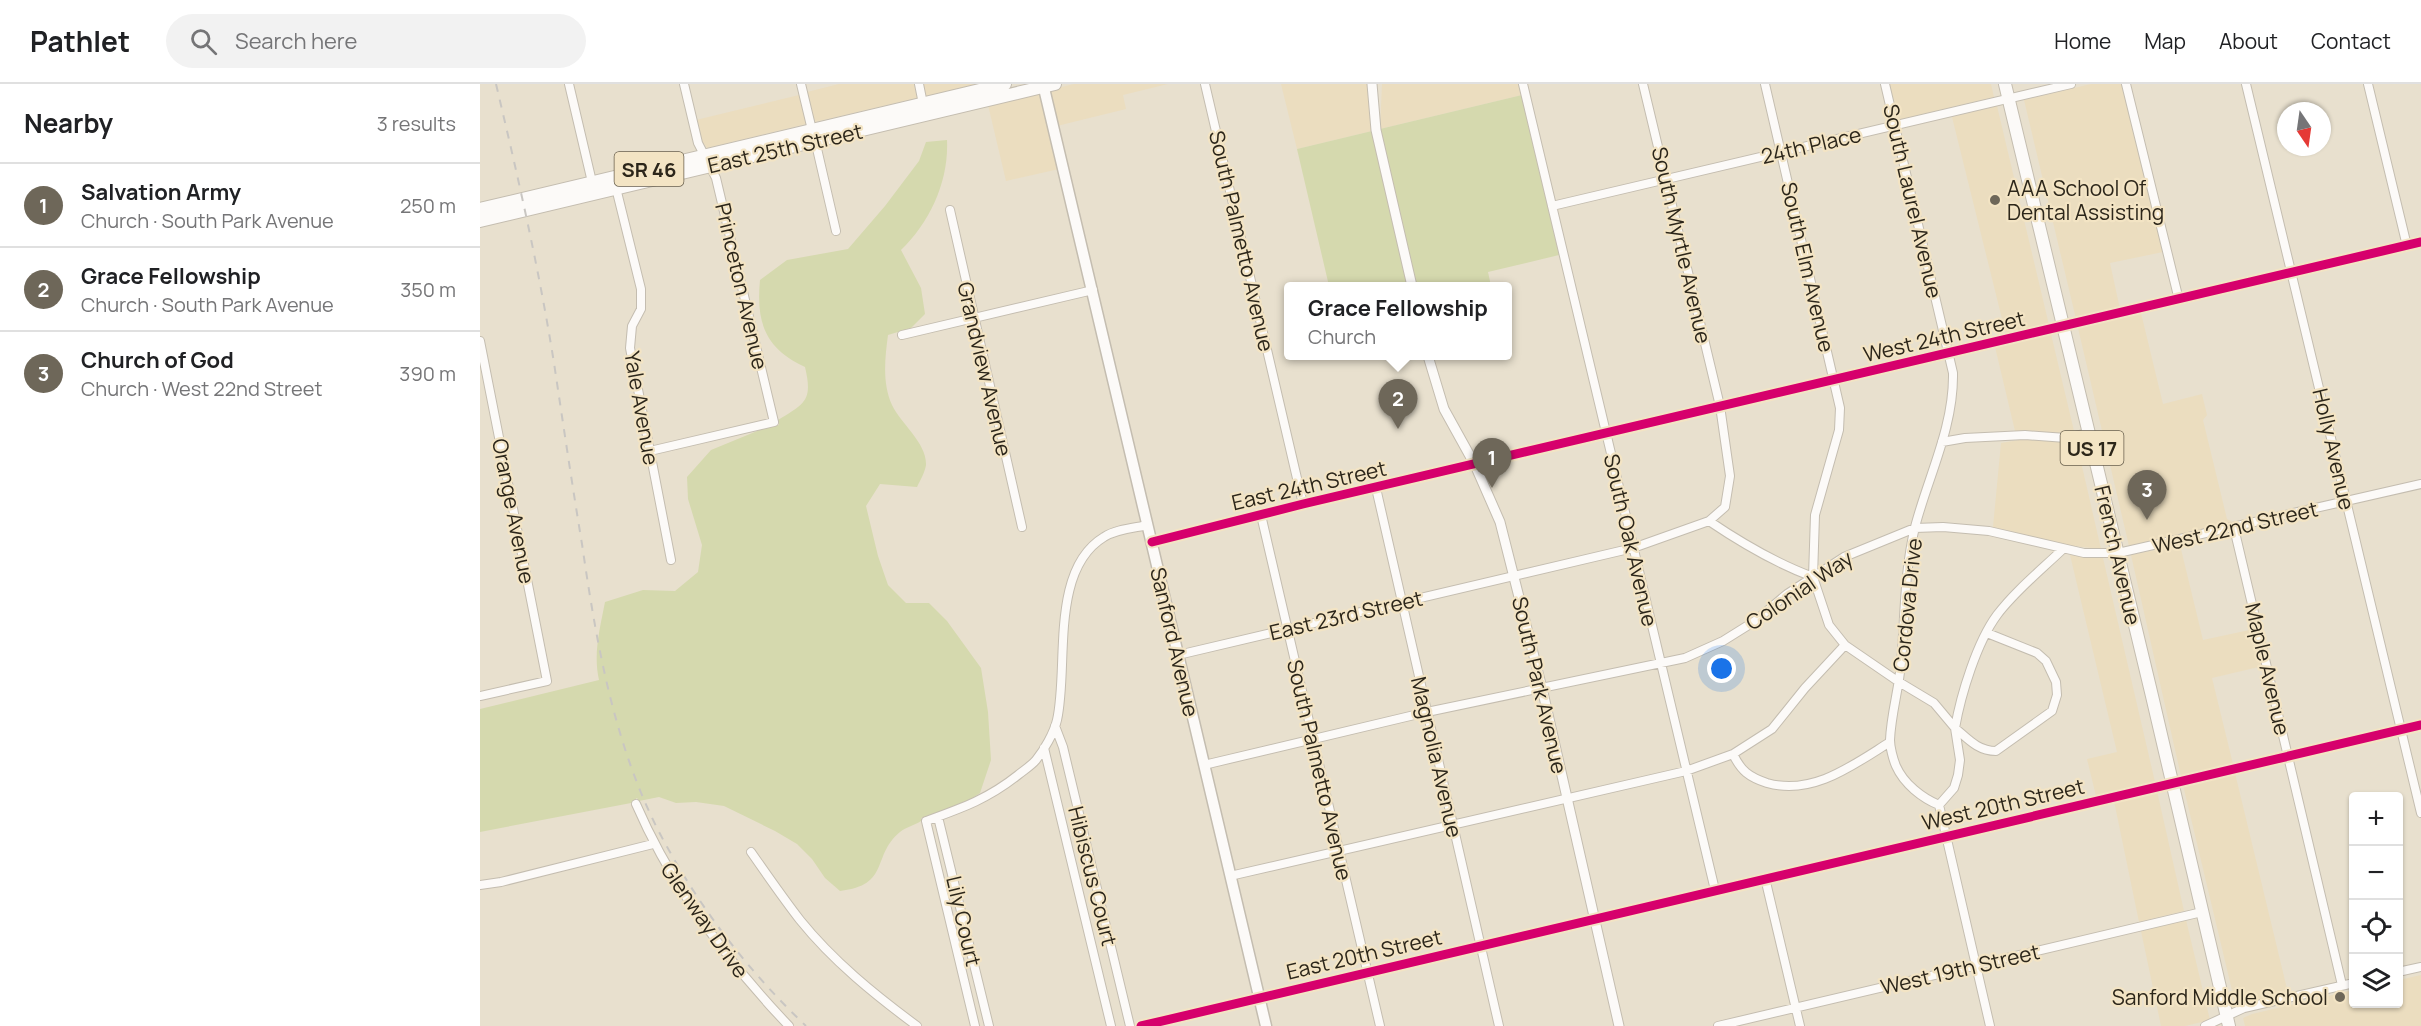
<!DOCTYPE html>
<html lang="en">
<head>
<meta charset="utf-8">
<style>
  :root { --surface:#fff; --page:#f2f2f2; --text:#202124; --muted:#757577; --line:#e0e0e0; --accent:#6e6759 }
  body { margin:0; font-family:Manrope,sans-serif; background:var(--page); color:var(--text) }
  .controls { position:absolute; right:18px; bottom:18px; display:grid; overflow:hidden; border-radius:6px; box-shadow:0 2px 4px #0004 }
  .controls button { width:54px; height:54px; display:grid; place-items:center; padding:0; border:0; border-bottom:2px solid var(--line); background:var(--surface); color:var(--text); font:30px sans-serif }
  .compass { position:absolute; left:1797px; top:18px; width:54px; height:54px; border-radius:50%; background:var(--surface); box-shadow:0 2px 4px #0004; rotate:167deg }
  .you { position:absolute; left:1242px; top:585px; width:21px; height:21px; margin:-15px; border:4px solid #fff; border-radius:50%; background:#1a73e8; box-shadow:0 0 0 9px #1a73e833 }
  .badge { display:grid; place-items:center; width:39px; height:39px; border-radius:50%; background:var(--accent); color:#fff; font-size:20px; font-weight:700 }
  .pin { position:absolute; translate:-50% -50px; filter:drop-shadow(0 2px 3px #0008) }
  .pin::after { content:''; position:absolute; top:32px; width:21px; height:18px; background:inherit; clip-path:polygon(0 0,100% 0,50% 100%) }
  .popup { position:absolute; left:804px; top:198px; width:228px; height:78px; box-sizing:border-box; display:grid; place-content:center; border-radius:6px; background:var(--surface); filter:drop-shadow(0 2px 4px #0005); font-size:20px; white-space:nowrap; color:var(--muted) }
  .popup b { font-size:22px; color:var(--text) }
  .popup::after { content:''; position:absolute; left:50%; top:100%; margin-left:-12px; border:12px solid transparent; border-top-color:var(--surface) }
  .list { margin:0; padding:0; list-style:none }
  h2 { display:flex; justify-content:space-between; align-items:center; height:78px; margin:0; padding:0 24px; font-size:26px }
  h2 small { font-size:20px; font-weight:400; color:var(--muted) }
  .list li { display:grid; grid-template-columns:39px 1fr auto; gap:18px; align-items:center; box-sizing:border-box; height:84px; padding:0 24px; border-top:2px solid var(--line) }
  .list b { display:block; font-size:22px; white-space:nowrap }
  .list p { margin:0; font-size:20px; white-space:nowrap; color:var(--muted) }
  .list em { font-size:20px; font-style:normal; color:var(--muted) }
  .icon { flex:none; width:33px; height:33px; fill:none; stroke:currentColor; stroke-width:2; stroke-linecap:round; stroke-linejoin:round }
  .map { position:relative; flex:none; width:1941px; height:942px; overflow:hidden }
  header { display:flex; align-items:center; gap:36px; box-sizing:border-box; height:84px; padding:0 30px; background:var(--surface); border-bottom:2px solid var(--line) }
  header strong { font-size:28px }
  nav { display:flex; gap:33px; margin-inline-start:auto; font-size:21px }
  .search { width:420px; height:54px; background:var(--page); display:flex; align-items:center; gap:15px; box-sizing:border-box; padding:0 21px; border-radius:33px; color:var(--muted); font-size:22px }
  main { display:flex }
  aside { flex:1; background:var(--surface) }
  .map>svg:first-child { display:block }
  .built { fill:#ebddbf }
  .green { fill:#d5d9ae }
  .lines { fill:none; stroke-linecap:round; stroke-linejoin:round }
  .minor-casing { stroke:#c4bdb0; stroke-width:10 }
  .tertiary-casing { stroke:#c4bdb0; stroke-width:11 }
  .secondary-casing { stroke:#c4bdb0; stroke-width:13 }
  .primary-casing { stroke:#c4bdb0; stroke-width:14 }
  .minor { stroke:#fcfaf8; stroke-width:8 }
  .tertiary { stroke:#fcfaf8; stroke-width:9 }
  .secondary { stroke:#fcfaf8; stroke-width:10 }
  .primary { stroke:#fcfaf8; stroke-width:12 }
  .rail { stroke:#c9c6c2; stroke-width:2; stroke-dasharray:8 8; stroke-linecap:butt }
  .cycleway-casing { stroke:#f3e4c4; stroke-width:13 }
  .cycleway { stroke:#d6006c; stroke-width:9 }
  .poi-dot { fill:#6e6759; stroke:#f3e4c4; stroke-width:2 }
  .labels { text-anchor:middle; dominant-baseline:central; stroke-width:4.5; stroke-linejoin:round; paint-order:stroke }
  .shield { fill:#f3e4c4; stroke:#685f4d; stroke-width:1.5 }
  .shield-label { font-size:20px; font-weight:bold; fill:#2c261a }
  .street-label { font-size:21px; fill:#2c261a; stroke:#f3e4c4 }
  .poi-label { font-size:21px; fill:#2c261a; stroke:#f3e4c4; text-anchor:start }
</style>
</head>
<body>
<header>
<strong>Pathlet</strong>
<div class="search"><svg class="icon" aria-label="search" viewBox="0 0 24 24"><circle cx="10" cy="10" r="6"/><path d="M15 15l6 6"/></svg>Search here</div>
<nav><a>Home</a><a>Map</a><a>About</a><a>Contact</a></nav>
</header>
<main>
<aside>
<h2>Nearby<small>3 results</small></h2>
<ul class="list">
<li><span class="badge">1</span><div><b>Salvation Army</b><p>Church · South Park Avenue</p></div><em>250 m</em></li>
<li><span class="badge">2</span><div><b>Grace Fellowship</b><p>Church · South Park Avenue</p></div><em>350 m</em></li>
<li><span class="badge">3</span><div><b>Church of God</b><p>Church · West 22nd Street</p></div><em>390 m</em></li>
</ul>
</aside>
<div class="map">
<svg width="1941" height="942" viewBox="0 0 1941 942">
  <rect width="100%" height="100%" fill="#e8e0ce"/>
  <path class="built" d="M359,0H434L437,14L335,38L327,8Z
    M443,0H499L446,12Z
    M594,0H688L643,11L646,25L577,42L569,6Z
    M801,0H888L892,47L817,65Z
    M902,0H1039L1042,11L900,45Z
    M1409,0H1511L1514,13L1418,36Z
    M1611,0H1642L1683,168L1630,179L1640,225L1596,235L1544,16Z
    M561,8L579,85L526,97L508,21Z
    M319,11L326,40L227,64L222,57L216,36Z
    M1517,22L1569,241L1526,251L1472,33Z
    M1661,229L1683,320L1722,310L1727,331L1723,336L1747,435L1754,439L1649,462L1598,244Z
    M1571,250L1594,347L1585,349L1535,347L1515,263Z
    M1545,355L1586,358L1596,356L1621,465L1585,461L1513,443L1521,359Z
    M1700,461L1723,556L1774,545L1783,582L1732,594L1753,680L1701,692L1651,471Z
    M1590,471L1623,474L1675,698L1616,712L1607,675L1637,668Z
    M1755,689L1808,909L1756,923L1703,701Z
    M1677,707L1704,827L1659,838L1634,717Z
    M1706,836L1730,936L1705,942H1681L1661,847Z
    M1941,891V942H1765L1763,934L1772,930L1873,906L1874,920H1918L1919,896Z"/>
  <path class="green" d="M1042,11L1079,171L1008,188L1011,202H936L900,45Z
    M892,47L928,202H849L817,65Z
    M467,56C469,97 450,138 421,166L441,204L445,230L431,244L408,251C405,274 402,299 412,321C421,340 447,359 446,381C445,388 440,397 437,403L400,400L386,422L398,472L408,501L426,519H449L467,537L501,584L508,628L511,676L500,709L485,719L441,734V737C435,741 426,743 420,748C391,772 411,801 360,807L345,794L332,775L317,760L295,747L244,722L216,718L196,719L179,713L159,717L157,714L151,719L0,748V625L119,596C113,570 120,544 125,518L163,506L195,507L218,488L222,461L208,415L207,393L231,366L282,345L299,341L298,336C325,319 333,317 325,283C285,264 276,239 280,196L307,176L368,165L405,122L439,77L446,58Z"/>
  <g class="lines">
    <g class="minor-casing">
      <path id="minor" d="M89,0L112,98
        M321,0L332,46
        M439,0L443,20
        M725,0L823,420
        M1043,0L1235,806
        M1285,0L1360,324L1359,346L1335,431L1333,493L1349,541L1365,561L1419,598L1454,619L1475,644L1480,676L1478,691L1474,704L1459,721L1510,942
        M1405,0L1473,289C1474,343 1448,393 1435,443C1424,488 1425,534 1421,579C1419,605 1411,630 1410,656C1410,663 1413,675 1416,682C1424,700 1442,714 1459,721
        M1646,0L1699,216
        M1766,0L1941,729
        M1888,0L1927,162
        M335,56L356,147
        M136,104L161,205V225L152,242L150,264L191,476
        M1072,122L1591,0
        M470,126L542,443
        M422,251L613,206
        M0,257L67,597L0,612
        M1462,358L1485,354L1545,351L1586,354L1609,349
        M170,367L294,338L236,94L218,59L204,0
        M896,404L1019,942
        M781,431L900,942
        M1229,437C1263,460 1295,479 1333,493
        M1754,444L1862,901
        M672,458L823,420L1941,158
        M1507,549L1557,569L1566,577L1576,598L1577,611L1572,627L1516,667C1498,667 1488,655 1475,644C1481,610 1497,558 1517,531C1535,507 1561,486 1583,465
        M698,571L1153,464L1229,437L1245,423L1250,392L1240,322L1163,0
        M575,642L583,663L650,942
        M564,664L631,942
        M1253,670C1261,687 1269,693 1287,699C1333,712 1373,681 1410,658
        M724,681L947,628L1205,574L1243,557L1275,537L1307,510L1364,473L1435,444L1463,443L1509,447L1604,469H1638L1941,400
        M156,720C192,803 246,876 309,942
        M458,733L509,942
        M271,768C287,791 303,814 320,836C353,877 395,911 437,942
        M750,792L1206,687L1253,670L1292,645L1325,604L1365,561
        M1285,794L1320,942
        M0,801L21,798L173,760
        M1918,888L1941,883
        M495,942L446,737C482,724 508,715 538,691C544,686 551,682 556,676C564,666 574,649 577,636C589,584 569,486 624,453C636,445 654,444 668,441
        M1238,942L1722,828
        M1725,942L1764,924L1874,899"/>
    </g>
    <g class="tertiary-casing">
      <path id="tertiary" d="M892,0L896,46L932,202
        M948,272L964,325L995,381L1020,438L1062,604L1139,942
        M661,942L1941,641"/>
    </g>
    <g class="secondary-casing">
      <path id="secondary" d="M563,0L786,942"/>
    </g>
    <g class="primary-casing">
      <path id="primary" d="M1525,0L1672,612L1749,942
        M0,125L525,0
        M0,137L575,0"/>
    </g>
    <use href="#minor" class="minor"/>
    <use href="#tertiary" class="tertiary"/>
    <use href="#secondary" class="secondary"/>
    <use href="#primary" class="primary"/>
    <path class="rail" d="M16,0C38,93 59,185 74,279C83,339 92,400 102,460C116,556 133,656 177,744C215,818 266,885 326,942"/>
    <g class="cycleway-casing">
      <path id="cycleway" d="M672,458L823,420L1941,158
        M661,942L1941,641"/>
    </g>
    <use href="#cycleway" class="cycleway"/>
  </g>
  <g class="poi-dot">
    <circle cx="1515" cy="116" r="6"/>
    <circle cx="1860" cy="913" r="6"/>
  </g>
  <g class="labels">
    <g class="shield">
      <rect x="134.5" y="68" width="69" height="34" rx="4.5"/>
      <rect x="1580.5" y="347" width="63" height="34" rx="4.5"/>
    </g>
    <g class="shield-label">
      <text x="169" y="85">SR 46</text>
      <text x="1612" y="364">US 17</text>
    </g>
    <g class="street-label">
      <text transform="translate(1331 61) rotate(-13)">24th Place</text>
      <text transform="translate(305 64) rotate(-13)">East 25th Street</text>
      <text transform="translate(1433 117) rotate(77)">South Laurel Avenue</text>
      <text transform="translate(762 157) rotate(77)">South Palmetto Avenue</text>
      <text transform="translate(1202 161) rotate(77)">South Myrtle Avenue</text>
      <text transform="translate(1328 183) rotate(77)">South Elm Avenue</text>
      <text transform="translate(262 202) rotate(77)">Princeton Avenue</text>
      <text transform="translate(1464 252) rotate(-13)">West 24th Street</text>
      <text transform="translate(505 285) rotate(77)">Grandview Avenue</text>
      <text transform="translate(162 324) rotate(80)">Yale Avenue</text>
      <text transform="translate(1854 365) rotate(77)">Holly Avenue</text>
      <text transform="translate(829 401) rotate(-13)">East 24th Street</text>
      <text transform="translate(34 427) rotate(79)">Orange Avenue</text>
      <text transform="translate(1755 443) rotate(-13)">West 22nd Street</text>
      <text transform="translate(1151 456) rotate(77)">South Oak Avenue</text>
      <text transform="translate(1638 471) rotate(77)">French Avenue</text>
      <text transform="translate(1319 506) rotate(-34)">Colonial Way</text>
      <text transform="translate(1427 521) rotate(-84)">Cordova Drive</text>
      <text transform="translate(866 531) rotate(-13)">East 23rd Street</text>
      <text transform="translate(695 558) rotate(77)">Sanford Avenue</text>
      <text transform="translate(1788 585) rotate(77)">Maple Avenue</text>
      <text transform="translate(1060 601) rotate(77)">South Park Avenue</text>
      <text transform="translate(957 673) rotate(77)">Magnolia Avenue</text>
      <text transform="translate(840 686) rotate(77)">South Palmetto Avenue</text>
      <text transform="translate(1523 720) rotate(-13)">West 20th Street</text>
      <text transform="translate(613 792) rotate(76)">Hibiscus Court</text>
      <text transform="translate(225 836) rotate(55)">Glenway Drive</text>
      <text transform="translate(484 837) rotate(77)">Lily Court</text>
      <text transform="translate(884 870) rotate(-13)">East 20th Street</text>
      <text transform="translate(1480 885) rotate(-13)">West 19th Street</text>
    </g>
    <g class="poi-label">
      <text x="1527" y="104">AAA School Of<tspan x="1527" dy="24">Dental Assisting</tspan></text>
      <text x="1848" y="913" text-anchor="end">Sanford Middle School</text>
    </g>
  </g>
</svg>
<div class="controls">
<button>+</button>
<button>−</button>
<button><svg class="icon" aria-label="locate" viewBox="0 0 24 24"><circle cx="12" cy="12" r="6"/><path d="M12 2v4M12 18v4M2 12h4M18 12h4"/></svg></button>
<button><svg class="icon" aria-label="layers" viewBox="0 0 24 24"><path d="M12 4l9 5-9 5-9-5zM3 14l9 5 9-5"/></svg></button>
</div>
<svg class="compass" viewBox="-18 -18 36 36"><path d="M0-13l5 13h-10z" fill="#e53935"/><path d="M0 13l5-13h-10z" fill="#757577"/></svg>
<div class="you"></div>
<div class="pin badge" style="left:1012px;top:404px">1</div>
<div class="pin badge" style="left:918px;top:345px">2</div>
<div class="popup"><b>Grace Fellowship</b>Church</div>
<div class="pin badge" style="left:1667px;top:436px">3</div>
</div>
</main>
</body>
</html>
